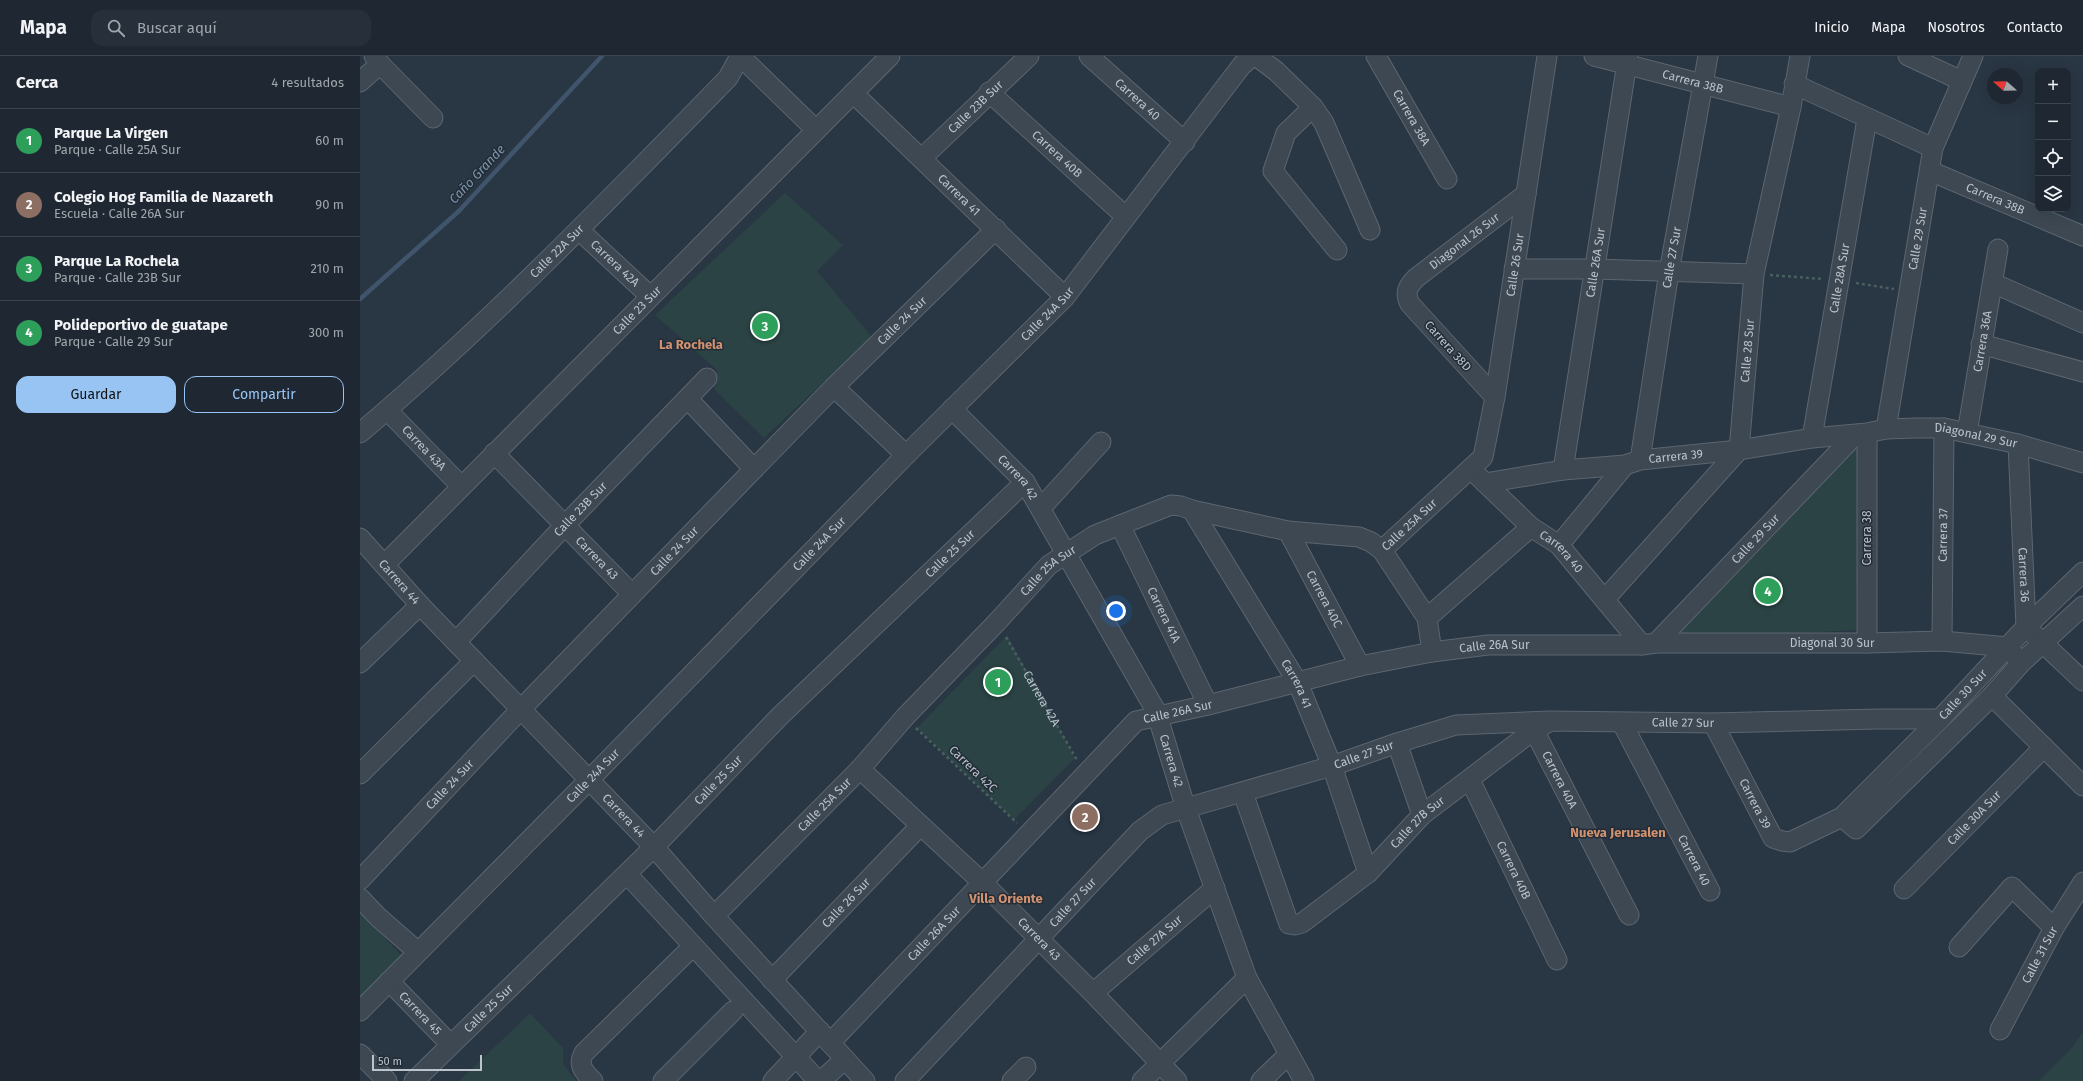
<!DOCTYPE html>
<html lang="es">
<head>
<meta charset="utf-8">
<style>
  :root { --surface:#1f2832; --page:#27303a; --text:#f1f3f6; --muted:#a1a6ac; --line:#3c444d; --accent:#98c4f4 }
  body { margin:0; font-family:"Fira Sans",sans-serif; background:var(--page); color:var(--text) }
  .controls { position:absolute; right:12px; top:12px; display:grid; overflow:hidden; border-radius:8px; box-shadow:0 4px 16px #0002 }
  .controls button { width:36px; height:36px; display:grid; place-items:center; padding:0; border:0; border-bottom:1px solid var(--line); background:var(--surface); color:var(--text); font:20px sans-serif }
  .compass { position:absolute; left:1627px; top:12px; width:36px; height:36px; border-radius:50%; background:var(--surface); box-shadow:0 4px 16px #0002; rotate:290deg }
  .scale { position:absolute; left:12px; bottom:10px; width:110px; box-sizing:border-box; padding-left:4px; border:2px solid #bbc3cc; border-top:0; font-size:11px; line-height:14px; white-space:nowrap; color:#bbc3cc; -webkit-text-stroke:3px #222d38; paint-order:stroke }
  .you { position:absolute; left:756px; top:555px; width:14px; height:14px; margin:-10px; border:3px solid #fff; border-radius:50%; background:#1a73e8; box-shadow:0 0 0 6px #1a73e833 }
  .badge { display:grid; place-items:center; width:26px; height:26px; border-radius:50%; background:var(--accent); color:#fff; font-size:13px; font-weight:700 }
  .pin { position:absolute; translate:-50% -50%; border:2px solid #fff; box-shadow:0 1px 4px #0006 }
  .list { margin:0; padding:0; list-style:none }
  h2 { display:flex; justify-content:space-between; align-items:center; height:52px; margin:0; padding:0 16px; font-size:17px }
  h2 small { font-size:13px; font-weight:400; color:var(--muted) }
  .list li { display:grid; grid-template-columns:26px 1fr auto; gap:12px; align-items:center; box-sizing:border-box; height:64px; padding:0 16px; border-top:1px solid var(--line) }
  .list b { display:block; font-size:15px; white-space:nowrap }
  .list p { margin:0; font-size:13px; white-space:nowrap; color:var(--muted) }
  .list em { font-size:13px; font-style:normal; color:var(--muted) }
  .actions { display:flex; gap:8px; padding:12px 16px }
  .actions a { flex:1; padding:9px 0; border:1px solid var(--accent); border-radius:12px; text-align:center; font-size:14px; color:var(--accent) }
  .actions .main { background:var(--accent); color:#111 }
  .icon { flex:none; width:22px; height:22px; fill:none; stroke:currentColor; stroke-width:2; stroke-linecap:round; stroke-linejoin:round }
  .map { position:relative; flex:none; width:1723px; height:1025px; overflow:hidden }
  header { display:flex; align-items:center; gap:24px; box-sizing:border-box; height:56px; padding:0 20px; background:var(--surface); border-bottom:1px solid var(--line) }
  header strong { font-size:19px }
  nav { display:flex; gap:22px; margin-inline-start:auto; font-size:14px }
  .search { width:280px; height:36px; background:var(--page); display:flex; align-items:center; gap:10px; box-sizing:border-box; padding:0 14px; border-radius:12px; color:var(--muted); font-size:15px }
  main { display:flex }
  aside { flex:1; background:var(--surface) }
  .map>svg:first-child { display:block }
  .green { fill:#2b4344 }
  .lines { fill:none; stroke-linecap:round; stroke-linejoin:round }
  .stream { stroke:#40556b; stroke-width:4.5 }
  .minor-casing { stroke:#5c6670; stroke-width:21 }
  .path { stroke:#495f60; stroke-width:2.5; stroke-dasharray:3 3; stroke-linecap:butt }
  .minor { stroke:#3d4853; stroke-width:19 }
  .labels { text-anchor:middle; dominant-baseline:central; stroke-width:3; stroke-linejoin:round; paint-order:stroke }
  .street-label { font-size:12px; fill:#bbc3cc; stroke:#222d38 }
  .water-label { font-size:13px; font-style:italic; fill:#7d96ad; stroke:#222d38 }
  .neighbourhood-label { font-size:13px; font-weight:bold; fill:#d29270; stroke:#222d38 }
</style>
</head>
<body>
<header>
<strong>Mapa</strong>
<div class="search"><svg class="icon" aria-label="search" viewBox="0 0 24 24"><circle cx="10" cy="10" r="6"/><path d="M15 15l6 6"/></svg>Buscar aquí</div>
<nav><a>Inicio</a><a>Mapa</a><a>Nosotros</a><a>Contacto</a></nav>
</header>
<main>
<aside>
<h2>Cerca<small>4 resultados</small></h2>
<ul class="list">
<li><span class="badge" style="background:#2e9e5b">1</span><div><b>Parque La Virgen</b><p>Parque · Calle 25A Sur</p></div><em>60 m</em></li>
<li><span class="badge" style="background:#8d6e63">2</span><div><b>Colegio Hog Familia de Nazareth</b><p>Escuela · Calle 26A Sur</p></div><em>90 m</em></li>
<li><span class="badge" style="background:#2e9e5b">3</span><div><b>Parque La Rochela</b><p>Parque · Calle 23B Sur</p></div><em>210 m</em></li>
<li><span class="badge" style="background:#2e9e5b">4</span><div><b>Polideportivo de guatape</b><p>Parque · Calle 29 Sur</p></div><em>300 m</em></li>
</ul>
<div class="actions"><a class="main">Guardar</a><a>Compartir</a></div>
</aside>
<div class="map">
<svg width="1723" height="1025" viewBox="0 0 1723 1025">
  <rect width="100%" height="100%" fill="#293643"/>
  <path class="green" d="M425,137L483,189L457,215L512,281L404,382L354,333L357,314L295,259Z
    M1498,386L1496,574L1309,584Z
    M647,579L715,702L654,764L557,672Z
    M0,856L45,903L0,949Z
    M170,957L203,992V1008L217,1025H99Z
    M1723,976V1025H1679L1710,994Z"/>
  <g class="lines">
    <path class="stream" d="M0,243L99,155L242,0"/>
    <g class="minor-casing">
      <g id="minor">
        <path d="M380,0L456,74"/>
        <path id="s2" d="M729,0L825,86"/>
        <path d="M896,0L916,15L953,51L964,67L1010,174"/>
        <path id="s3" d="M1016,0L1087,123"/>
        <path id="s4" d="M1234,0L1431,51"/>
        <path d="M1548,0L1602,25"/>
        <path d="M20,8L73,62"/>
        <path d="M0,26L20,8L14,0"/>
        <path d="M1434,28L1573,92"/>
        <path id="s5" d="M629,36L765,160"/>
        <path id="s6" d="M493,37L705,241"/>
        <path d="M953,51L926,77L913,115L977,194"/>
        <path id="s7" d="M562,102L669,0"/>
        <path id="s8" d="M1570,115L1723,180"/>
        <path id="s9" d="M219,174L290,240"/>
        <path d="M1154,213H1234L1394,218"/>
        <path d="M1633,227L1723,267"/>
        <path d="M1621,288L1723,316"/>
        <path d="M474,331L546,399"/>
        <path id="s10" d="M1135,341L1050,248C1044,237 1048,230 1056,222L1166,138"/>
        <path d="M328,343L394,413"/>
        <path id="s11" d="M592,353L665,426L796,655L826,753L887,922L944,1025"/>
        <path id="s12" d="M27,354L101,430"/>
        <path id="s13" d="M1526,373L1573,92L1613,0"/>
        <path id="s14" d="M0,377C130,267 249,144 368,22L380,0"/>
        <path d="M1507,377V587"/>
        <path id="s15" d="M1607,377L1638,193"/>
        <path id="s16" d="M1452,382L1507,63"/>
        <path id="s17" d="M1658,388L1666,571L1723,625"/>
        <path id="s18" d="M134,397L272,538"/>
        <path id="s19" d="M1280,404L1309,216L1348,0"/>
        <path id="s20" d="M1203,414L1268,0"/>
        <path id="s21" d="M1118,420L1171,471L1199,489L1282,589"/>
        <path id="s22" d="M1125,427L1203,414L1265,409L1280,404L1379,394L1452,382L1507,377L1526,373L1556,372H1584L1607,377L1658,388L1723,407"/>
        <path d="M681,452L741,386"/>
        <path id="s23" d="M832,454L938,627L972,710L1008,817"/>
        <path id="s24" d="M760,469L848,649"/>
        <path id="s25" d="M928,475L1000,610"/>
        <path id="s26" d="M0,482L60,549L294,791L354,860L505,1025"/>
        <path d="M1199,489L1265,409"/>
        <path id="s27" d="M1022,494L1123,401L1135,341L1187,0"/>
        <path id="s28" d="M24,509L530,0"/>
        <path id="s29" d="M1245,543L1379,394L1394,218L1431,51L1440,0"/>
        <path d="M1067,562L1171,471"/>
        <path id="s30" d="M1582,585L1584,372"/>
        <path id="s31" d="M96,586L206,468L347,322"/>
        <path id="s32" d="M1296,587L1495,379"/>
        <path d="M0,607L60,549"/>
        <path d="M1632,640L1723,730"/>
        <path id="s33" d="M1262,667L1350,835"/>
        <path id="s34" d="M1353,667L1413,782L1422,785L1430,786L1482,761L1580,663L1666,571L1723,516"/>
        <path id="s35" d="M1174,674L1269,859"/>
        <path d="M1037,687L1062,759"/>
        <path id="s36" d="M500,713L623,827L733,937L817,1025"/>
        <path d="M0,718L114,605"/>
        <path id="s37" d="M1110,724L1197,904"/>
        <path id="s38" d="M883,737L929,868L935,869L942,867L1008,817L1062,759L1174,674L1189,666"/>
        <path d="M1482,761L1496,773L1632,640L1661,607L1723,550"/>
        <path d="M267,818L458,1025"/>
        <path id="s39" d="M0,824L161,653L394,413L474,331L636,173"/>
        <path id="s40" d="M1544,833L1684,691"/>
        <path d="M0,842L18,861L58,896"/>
        <path id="s41" d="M354,860L500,713L545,661L637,566L689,509L735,479L811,449L821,450L832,454L928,475L999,481L1011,486L1022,494L1067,562L1072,596"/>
        <path d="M1599,891L1652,831L1694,872"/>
        <path id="s42" d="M412,924L560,770"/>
        <path id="s43" d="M29,925L91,989"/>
        <path id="s44" d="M733,937L855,832"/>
        <path id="s45" d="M0,955L229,724L546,399L705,241L882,9L893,0"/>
        <path id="s46" d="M1640,974L1694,872L1723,826"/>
        <path id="s47" d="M470,987L776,665L848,649L1000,610L1072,596L1128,589H1282L1296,587H1507L1582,585L1648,591L1661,607"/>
        <path d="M0,998L27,1025"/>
        <path id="s48" d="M54,1025L294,791L420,660L665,426"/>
        <path d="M233,1025C224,1016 217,1009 224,997L325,898"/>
        <path d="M303,1025L373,955"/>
        <path d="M413,1025L460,975"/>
        <path d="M461,1025L485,1003"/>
        <path id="s49" d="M545,1025L780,775L802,759L972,710L1037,687L1096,669L1190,665L1353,667L1518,663H1580"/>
        <path d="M652,1025L666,1011"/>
        <path d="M782,1025L887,922"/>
        <path d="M901,1025L928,999"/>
      </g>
    </g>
    <g class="path">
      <path d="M1410,219L1463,223"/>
      <path d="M1496,227L1534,233"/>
      <path id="s1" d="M646,581L717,704"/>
      <path d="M556,672L657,767"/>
    </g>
    <use href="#minor" class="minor"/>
  </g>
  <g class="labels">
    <g class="street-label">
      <text stroke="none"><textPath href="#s4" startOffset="102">Carrera 38B</textPath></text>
      <text stroke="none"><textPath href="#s2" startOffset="65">Carrera 40</textPath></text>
      <text stroke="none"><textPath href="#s7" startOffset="74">Calle 23B Sur</textPath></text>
      <text stroke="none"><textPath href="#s3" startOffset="71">Carrera 38A</textPath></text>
      <text stroke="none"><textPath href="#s5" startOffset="92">Carrera 40B</textPath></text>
      <text stroke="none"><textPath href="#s6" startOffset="147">Carrera 41</textPath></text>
      <text stroke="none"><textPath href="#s8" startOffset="71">Carrera 38B</textPath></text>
      <text stroke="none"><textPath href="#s13" startOffset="193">Calle 29 Sur</textPath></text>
      <text stroke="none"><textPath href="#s10" startOffset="216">Diagonal 26 Sur</textPath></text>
      <text stroke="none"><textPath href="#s14" startOffset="268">Calle 22A Sur</textPath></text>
      <text stroke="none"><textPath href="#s19" startOffset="205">Calle 27 Sur</textPath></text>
      <text stroke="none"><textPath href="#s9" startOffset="49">Carrera 42A</textPath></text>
      <text stroke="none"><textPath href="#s20" startOffset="210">Calle 26A Sur</textPath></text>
      <text stroke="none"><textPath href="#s27" startOffset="332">Calle 26 Sur</textPath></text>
      <text stroke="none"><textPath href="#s16" startOffset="162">Calle 28A Sur</textPath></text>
      <text stroke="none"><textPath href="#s28" startOffset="359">Calle 23 Sur</textPath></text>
      <text stroke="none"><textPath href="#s45" startOffset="979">Calle 24A Sur</textPath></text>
      <text stroke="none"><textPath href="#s39" startOffset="779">Calle 24 Sur</textPath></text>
      <text stroke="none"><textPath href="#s15" startOffset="93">Carrera 36A</textPath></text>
      <text transform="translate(1088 290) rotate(48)">Carrera 38D</text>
      <text stroke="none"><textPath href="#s29" startOffset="300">Calle 28 Sur</textPath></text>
      <text stroke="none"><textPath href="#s22" startOffset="496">Diagonal 29 Sur</textPath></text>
      <text stroke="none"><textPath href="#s12" startOffset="53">Carrea 43A</textPath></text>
      <text stroke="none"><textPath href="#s22" startOffset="193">Carrera 39</textPath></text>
      <text stroke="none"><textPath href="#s11" startOffset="95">Carrera 42</textPath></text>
      <text stroke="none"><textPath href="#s31" startOffset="182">Calle 23B Sur</textPath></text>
      <text stroke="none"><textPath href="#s27" startOffset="37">Calle 25A Sur</textPath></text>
      <text stroke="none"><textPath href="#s30" startOffset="106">Carrera 37</textPath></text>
      <text transform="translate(1507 482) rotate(-90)">Carrera 38</text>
      <text stroke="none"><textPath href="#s32" startOffset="144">Calle 29 Sur</textPath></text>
      <text stroke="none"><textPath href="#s45" startOffset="655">Calle 24A Sur</textPath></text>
      <text stroke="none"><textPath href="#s39" startOffset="455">Calle 24 Sur</textPath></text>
      <text stroke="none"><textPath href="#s21" startOffset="113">Carrera 40</textPath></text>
      <text stroke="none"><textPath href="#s48" startOffset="752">Calle 25 Sur</textPath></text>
      <text stroke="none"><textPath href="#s18" startOffset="147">Carrera 43</textPath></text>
      <text stroke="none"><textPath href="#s41" startOffset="481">Calle 25A Sur</textPath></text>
      <text stroke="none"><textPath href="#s17" startOffset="131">Carrera 36</textPath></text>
      <text stroke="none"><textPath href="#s26" startOffset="59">Carrera 44</textPath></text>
      <text stroke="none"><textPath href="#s25" startOffset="77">Carrera 40C</textPath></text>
      <text stroke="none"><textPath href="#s24" startOffset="100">Carrera 41A</textPath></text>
      <text stroke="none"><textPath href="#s47" startOffset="1149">Diagonal 30 Sur</textPath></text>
      <text stroke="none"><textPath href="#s47" startOffset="811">Calle 26A Sur</textPath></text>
      <text stroke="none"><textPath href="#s23" startOffset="203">Carrera 41</textPath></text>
      <text stroke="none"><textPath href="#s34" startOffset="377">Calle 30 Sur</textPath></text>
      <text stroke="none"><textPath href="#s1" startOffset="71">Carrera 42A</textPath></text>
      <text stroke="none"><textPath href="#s47" startOffset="487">Calle 26A Sur</textPath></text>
      <text stroke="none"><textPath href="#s49" startOffset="905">Calle 27 Sur</textPath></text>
      <text stroke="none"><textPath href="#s49" startOffset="581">Calle 27 Sur</textPath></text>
      <text stroke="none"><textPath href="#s11" startOffset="419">Carrera 42</textPath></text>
      <text transform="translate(613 713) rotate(44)">Carrera 42C</text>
      <text stroke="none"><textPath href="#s45" startOffset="331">Calle 24A Sur</textPath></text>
      <text stroke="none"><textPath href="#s48" startOffset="428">Calle 25 Sur</textPath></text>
      <text stroke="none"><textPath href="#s35" startOffset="56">Carrera 40A</textPath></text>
      <text stroke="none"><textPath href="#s39" startOffset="131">Calle 24 Sur</textPath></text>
      <text stroke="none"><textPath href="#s34" startOffset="91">Carrera 39</textPath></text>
      <text stroke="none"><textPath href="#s41" startOffset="157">Calle 25A Sur</textPath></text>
      <text stroke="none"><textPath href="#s26" startOffset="383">Carrera 44</textPath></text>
      <text stroke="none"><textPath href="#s40" startOffset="100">Calle 30A Sur</textPath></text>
      <text stroke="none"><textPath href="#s38" startOffset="306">Calle 27B Sur</textPath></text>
      <text stroke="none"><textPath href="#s33" startOffset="155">Carrera 40</textPath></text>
      <text stroke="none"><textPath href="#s37" startOffset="100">Carrera 40B</textPath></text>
      <text stroke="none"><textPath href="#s49" startOffset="245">Calle 27 Sur</textPath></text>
      <text stroke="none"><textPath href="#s42" startOffset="107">Calle 26 Sur</textPath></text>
      <text stroke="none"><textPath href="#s47" startOffset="151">Calle 26A Sur</textPath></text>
      <text stroke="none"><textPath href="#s36" startOffset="247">Carrera 43</textPath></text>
      <text stroke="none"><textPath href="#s44" startOffset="81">Calle 27A Sur</textPath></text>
      <text stroke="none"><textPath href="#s46" startOffset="85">Calle 31 Sur</textPath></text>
      <text stroke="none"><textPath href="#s48" startOffset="104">Calle 25 Sur</textPath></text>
      <text stroke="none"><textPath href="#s43" startOffset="45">Carrera 45</textPath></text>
    </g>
    <g class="water-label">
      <text transform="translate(117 118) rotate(-47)">Caño Grande</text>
    </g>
    <g class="neighbourhood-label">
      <text x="331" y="288">La Rochela</text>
      <text x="1258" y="776">Nueva Jerusalen</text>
      <text x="646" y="842">Villa Oriente</text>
    </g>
  </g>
</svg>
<div class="controls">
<button>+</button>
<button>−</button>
<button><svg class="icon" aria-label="locate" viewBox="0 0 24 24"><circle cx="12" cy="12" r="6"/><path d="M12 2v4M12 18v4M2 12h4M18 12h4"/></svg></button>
<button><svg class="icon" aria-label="layers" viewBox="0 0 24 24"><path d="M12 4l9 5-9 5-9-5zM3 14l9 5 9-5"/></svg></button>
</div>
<svg class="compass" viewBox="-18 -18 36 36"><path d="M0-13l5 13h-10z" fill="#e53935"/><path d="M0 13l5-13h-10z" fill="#a1a6ac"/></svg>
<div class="scale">50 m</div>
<div class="you"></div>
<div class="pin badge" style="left:638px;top:626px;background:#2e9e5b">1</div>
<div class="pin badge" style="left:725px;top:761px;background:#8d6e63">2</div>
<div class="pin badge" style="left:405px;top:270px;background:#2e9e5b">3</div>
<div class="pin badge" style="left:1408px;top:535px;background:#2e9e5b">4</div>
</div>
</main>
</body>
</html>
